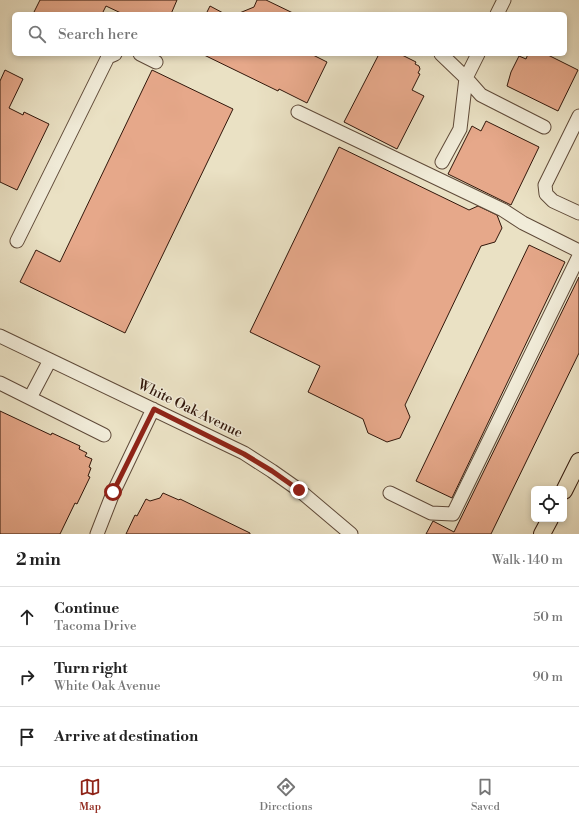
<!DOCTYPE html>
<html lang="en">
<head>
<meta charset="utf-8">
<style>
  :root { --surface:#fff; --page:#f2f2f2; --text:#222; --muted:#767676; --line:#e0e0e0; --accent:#8f2418 }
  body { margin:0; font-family:"Libre Bodoni",serif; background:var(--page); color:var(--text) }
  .controls { position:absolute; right:12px; bottom:12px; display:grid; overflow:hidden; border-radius:6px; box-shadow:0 2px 6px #0003 }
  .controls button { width:36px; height:36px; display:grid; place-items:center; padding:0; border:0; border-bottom:1px solid var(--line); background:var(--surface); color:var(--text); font:20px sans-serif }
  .stop { position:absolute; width:12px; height:12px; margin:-9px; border:3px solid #8f2418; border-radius:50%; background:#fff }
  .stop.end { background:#8f2418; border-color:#fff; box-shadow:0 1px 4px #0008 }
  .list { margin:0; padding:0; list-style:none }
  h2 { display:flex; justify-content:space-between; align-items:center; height:52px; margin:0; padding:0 16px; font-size:17px }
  h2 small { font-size:13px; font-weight:400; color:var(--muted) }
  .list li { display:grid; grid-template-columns:26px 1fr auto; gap:12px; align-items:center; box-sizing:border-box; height:60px; padding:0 16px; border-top:1px solid var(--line) }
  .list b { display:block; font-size:15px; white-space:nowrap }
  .list p { margin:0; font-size:13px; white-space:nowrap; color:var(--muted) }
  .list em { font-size:13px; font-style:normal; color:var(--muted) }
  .icon { flex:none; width:22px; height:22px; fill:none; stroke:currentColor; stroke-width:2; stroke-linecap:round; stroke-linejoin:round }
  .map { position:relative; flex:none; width:579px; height:534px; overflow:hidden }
  .search { position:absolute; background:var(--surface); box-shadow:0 2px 6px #0003; left:12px; right:12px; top:12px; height:44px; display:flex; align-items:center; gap:10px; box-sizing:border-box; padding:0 14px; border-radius:6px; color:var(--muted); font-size:15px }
  .sheet { height:232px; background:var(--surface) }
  nav { display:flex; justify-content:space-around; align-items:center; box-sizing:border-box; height:56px; border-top:1px solid var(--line); background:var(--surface); font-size:11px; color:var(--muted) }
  nav a { display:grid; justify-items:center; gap:2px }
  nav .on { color:var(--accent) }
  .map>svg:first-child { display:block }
  .building { fill:#e6a88a; stroke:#31170b }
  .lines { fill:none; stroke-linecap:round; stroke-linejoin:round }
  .minor-casing { stroke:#5f4a39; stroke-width:15 }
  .major-casing { stroke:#31170b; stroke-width:18 }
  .minor { stroke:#f1ecd9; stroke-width:13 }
  .major { stroke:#eae1c4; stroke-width:16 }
  .route { stroke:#8f2418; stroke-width:5 }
  .labels { text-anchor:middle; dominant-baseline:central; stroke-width:3; stroke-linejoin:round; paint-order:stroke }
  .street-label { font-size:14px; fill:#31170b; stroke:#f1ecd9 }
</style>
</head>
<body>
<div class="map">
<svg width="579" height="534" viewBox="0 0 579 534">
  <rect width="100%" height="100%" fill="#eae1c4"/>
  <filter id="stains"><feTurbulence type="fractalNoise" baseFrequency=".005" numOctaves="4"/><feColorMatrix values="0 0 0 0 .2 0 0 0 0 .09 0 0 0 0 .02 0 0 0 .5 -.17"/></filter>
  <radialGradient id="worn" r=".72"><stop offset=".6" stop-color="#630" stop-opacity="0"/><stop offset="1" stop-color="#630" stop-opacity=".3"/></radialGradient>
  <path class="building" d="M40,0H177L171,14H123L106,6L102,14H33Z
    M257,0H266L295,14H237L254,7Z
    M210,6L225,14H206Z
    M202,54H311L327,62L307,103L279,89L278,91Z
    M379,54H400L416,62L415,64L419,66L420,69L418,73L420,74L412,90L424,96L397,149L344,122Z
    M528,54H546L578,70L558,111L507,86L511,72L519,56L526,59Z
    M5,70L23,79L9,108L23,115L24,112L49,124L17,190L0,182V81Z
    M152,70L233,109L125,333L20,282L36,250L60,262Z
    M486,121L539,147L511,205L448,174L472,126L481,131Z
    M339,147L469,210L478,206L497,215L502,228L495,242L481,246L405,405L410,417L400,438L387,442L368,433L363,419L308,392L320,366L250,332Z
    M529,245L565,262L452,498L416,481Z
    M579,277V353L491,534H426L433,521L454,532Z
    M0,411L51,435L52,433L80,446L79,449L87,453L85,456L92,459L89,467L91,468L88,476L90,477L77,504L75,503L60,534H0Z
    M163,493L179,500L180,499L250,533V534H126L135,515L137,516L146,499L150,501L160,498Z"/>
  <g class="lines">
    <g class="minor-casing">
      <path id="minor" d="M497,14L504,0
        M140,54L156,62
        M441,54L466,78L481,95L544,127
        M298,112L503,210L523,223L579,251
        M579,116L545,185L546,194L553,201L579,213
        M442,162L460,129L466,78L478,54
        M17,241L108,57L115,54
        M0,336L244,453L272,471L299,490L351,534
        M0,383L104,435
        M30,398L50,360
        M390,493L431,513L453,514L579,256
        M97,534L113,493L153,409"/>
    </g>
    <g class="major-casing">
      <path id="major" d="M564,491L579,461
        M542,534L550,519"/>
    </g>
    <use href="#minor" class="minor"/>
    <use href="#major" class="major"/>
  </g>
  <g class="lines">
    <path class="route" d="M113,492L154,409L244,454L272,471L299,490"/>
  </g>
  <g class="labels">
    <g class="street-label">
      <text transform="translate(190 409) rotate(26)">White Oak Avenue</text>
    </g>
  </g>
  <rect width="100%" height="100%" filter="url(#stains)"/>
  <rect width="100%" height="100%" fill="url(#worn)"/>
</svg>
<div class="controls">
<button><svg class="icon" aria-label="locate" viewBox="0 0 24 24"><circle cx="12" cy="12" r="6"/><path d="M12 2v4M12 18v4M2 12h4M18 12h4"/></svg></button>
</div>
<div class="stop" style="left:113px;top:492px"></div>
<div class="stop end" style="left:299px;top:490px"></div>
<div class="search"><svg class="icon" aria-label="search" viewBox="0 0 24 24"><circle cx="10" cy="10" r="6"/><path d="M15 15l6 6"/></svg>Search here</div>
</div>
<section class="sheet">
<h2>2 min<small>Walk · 140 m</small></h2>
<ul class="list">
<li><svg class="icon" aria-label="ahead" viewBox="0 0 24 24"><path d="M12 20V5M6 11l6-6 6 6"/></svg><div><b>Continue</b><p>Tacoma Drive</p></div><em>50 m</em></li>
<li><svg class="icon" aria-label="right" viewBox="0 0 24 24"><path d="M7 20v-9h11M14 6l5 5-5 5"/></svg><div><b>Turn right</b><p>White Oak Avenue</p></div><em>90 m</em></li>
<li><svg class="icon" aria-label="arrive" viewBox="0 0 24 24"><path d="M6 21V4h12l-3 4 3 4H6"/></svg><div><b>Arrive at destination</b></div></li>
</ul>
</section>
<nav>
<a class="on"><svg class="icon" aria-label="map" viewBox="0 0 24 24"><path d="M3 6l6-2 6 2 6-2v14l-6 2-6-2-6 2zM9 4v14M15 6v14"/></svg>Map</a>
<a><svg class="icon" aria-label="directions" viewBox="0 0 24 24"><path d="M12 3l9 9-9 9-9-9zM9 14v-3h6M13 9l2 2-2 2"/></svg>Directions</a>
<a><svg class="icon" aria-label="saved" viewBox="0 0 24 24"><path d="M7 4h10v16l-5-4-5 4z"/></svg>Saved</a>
</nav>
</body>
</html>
